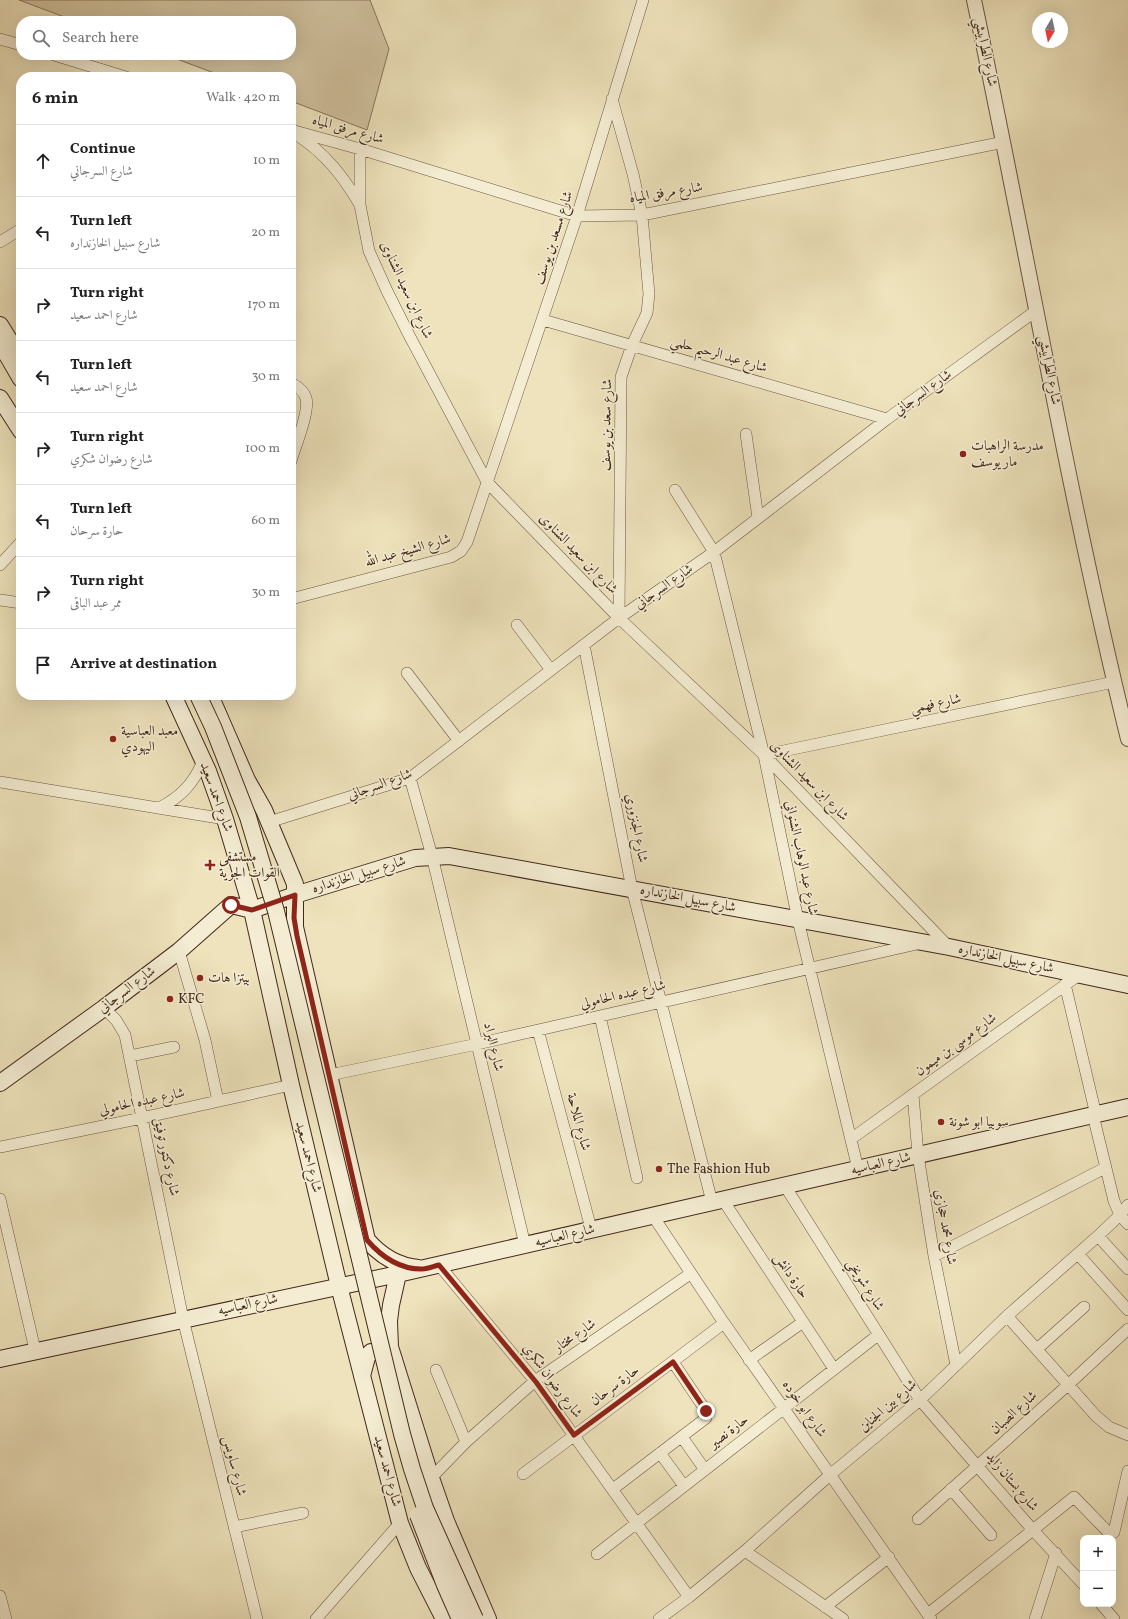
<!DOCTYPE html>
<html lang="en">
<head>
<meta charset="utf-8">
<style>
  :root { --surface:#fff; --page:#f2f2f2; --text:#222; --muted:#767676; --line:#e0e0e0 }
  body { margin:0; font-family:Vollkorn,Amiri,serif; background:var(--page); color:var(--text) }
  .controls { position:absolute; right:12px; bottom:12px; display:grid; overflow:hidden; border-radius:8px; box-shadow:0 4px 16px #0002 }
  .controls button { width:36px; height:36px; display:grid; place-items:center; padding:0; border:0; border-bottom:1px solid var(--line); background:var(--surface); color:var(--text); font:20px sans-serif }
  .compass { position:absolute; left:1032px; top:12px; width:36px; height:36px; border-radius:50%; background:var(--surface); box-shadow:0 4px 16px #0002; rotate:189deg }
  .stop { position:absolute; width:12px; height:12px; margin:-9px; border:3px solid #8f2418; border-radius:50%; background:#fff }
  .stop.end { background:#8f2418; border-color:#fff; box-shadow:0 1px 4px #0008 }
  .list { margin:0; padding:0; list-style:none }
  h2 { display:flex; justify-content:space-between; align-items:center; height:52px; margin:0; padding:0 16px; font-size:17px }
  h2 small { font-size:13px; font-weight:400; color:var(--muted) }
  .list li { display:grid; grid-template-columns:26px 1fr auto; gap:12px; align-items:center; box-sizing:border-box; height:72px; padding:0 16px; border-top:1px solid var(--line) }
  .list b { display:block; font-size:15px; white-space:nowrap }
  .list p { margin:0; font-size:13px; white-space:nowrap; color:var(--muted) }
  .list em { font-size:13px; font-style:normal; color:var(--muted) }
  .icon { flex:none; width:22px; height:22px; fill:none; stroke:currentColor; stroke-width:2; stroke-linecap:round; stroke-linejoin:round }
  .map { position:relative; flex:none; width:1128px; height:1619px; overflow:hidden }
  .search { position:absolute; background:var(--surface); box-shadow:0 4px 16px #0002; left:16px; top:16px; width:280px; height:44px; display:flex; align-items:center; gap:10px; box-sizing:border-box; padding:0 14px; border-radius:16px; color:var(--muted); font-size:15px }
  .panel { position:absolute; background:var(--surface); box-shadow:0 4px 16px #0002; left:16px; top:72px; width:280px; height:628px; border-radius:16px }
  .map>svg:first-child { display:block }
  .green { fill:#d1c3a1; stroke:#8a765e }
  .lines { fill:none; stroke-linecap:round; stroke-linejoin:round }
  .minor-casing { stroke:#6d5743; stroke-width:12 }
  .tertiary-casing { stroke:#6d5743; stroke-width:16 }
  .secondary-casing { stroke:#42281b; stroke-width:18 }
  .minor { stroke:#f4edd3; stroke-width:11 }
  .tertiary { stroke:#f4edd3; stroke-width:14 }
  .secondary { stroke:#f4edd3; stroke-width:16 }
  .secondary-bridge-casing { stroke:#42281b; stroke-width:18; stroke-linecap:butt }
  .secondary-bridge { stroke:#f4edd3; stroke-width:16 }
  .route { stroke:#8f2418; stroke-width:5 }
  .poi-dot { fill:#8f2418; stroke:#f4edd3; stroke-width:1.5 }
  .labels { text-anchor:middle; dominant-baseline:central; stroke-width:3; stroke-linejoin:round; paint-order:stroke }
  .street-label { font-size:14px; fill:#42281b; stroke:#f4edd3 }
  .poi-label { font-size:14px; fill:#42281b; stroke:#f4edd3; text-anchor:start }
</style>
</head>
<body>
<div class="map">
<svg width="1128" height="1619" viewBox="0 0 1128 1619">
  <rect width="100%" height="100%" fill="#eee3bc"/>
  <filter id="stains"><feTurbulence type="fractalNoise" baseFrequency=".005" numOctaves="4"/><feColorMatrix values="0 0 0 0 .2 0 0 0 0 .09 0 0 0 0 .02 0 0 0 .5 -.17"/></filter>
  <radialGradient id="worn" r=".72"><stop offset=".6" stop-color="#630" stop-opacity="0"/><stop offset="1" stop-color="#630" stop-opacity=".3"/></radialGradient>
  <path class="green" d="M19,0H370L389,49L367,130L291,101V77H225L166,55H291V21H75Z"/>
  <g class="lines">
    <g class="minor-casing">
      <path id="minor" d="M0,39L21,45
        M54,55L126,77
        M612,99L633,174L642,215L649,294L647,313L632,345L621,377L619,618
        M291,130L360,149L577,216L642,215L1004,142
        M297,135C325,153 343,176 360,205
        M360,149V205L369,251L387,291L409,335L487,482L619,618L764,755L949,947
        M0,242L21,229
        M543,320L887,419
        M291,383C297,386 304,391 306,398C310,411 295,447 291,461
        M746,434L758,518
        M675,490L714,552L764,755L798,920L858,1169
        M0,565L21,542
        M291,599L451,557L461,551L467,542L577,216L643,0
        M0,600L21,603
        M517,625L551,670
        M584,645L632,889L712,1202
        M407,673L459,741
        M764,755L1114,682
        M410,778L432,856L525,1245
        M0,782L225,819
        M159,808C181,797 194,783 203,761
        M269,822L410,778L619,618L714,552L887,419L1037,310
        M179,951L205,1040L218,1101
        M1065,984L1096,1115
        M104,1008L116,1020L125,1035L183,1319L257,1619
        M600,1016L637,1178
        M538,1030L589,1221
        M130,1056L174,1047
        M330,1075L477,1044L917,944
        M913,1094L918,1155L934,1256L956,1365
        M1093,1115L1114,1201L1120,1215L1128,1224
        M851,1139L1079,975
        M0,1147L142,1118L291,1085
        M785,1186L920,1400L1032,1529L1083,1584
        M0,1199L35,1350
        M723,1200L834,1369
        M653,1216L724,1323L931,1619
        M1098,1236L1128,1269
        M1078,1254L1128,1310
        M934,1256L1105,1168
        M439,1265L535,1381L689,1597
        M1007,1316L1096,1416L1109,1427L1128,1435
        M1037,1349L1084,1307
        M749,1360L803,1322
        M436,1370L466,1442
        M682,1437L705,1470
        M660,1453L684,1486
        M523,1474L724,1323
        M431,1478L466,1442L535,1381L690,1274
        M613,1489L706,1418V1411L673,1362
        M951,1489L991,1535
        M918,1519L1069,1384L1128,1329
        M234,1527L303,1513
        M745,1551L843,1619
        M597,1554L878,1335
        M0,1596L6,1619
        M1101,1604L1114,1619
        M825,1607L889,1557
        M928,1614L1074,1497L1109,1533L1114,1532L1128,1471
        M316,1619L400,1523
        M659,1619L689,1597L745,1551L831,1474L920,1400L1007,1316L1098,1236L1120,1215L1128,1205
        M1035,1619L1056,1553"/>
    </g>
    <g class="tertiary-casing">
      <path id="tertiary" d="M974,0C1026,246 1068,494 1128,739"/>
    </g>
    <g class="secondary-casing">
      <path id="secondary" d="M0,325L16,351
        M0,343L21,379
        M0,398L21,431
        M173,695L208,771L225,819L252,910L291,1085L339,1286L400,1523L418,1568L444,1619
        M210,695L247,780L264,810L293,879L295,884V927L367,1240C381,1256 397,1266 418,1268
        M0,1083L104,1008L179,951L231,905L252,910L295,895L415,858L449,856L949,947L1128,985
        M398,1274L391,1305L389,1321L390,1347L431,1478L446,1521L488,1619
        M0,1359L398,1274L1128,1107
        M362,1376L367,1357L371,1352H380L394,1359"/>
    </g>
    <use href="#minor" class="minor"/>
    <use href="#tertiary" class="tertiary"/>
    <use href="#secondary" class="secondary"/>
    <g class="secondary-bridge-casing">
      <path id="secondary-bridge" d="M198,695L213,727L248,817L276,911L402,1434L412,1469L425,1508L475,1619
        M418,1515L445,1585L460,1619"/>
    </g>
    <use href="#secondary-bridge" class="secondary-bridge"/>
  </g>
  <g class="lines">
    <path class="route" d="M231,905L252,910L295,895L294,918L297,936L367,1240C380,1255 399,1269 421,1269C427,1269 434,1266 439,1265L536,1382L574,1435L673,1362L706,1411"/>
  </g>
  <g class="poi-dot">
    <circle cx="963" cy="454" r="4"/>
    <circle cx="113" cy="739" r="4"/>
    <path d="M208 859h4v4h4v4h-4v4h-4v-4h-4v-4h4z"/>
    <circle cx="200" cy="978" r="4"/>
    <circle cx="170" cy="999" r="4"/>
    <circle cx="941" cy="1122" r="4"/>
    <circle cx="659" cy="1169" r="4"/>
  </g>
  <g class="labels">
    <g class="street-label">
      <text transform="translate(985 52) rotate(78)">شارع الطرابيشي</text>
      <text transform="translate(348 130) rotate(16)">شارع مرفق المياه</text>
      <text transform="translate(666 193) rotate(-9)">شارع مرفق المياه</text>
      <text transform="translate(554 238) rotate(-72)">شارع مسعد بن يوسف</text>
      <text transform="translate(406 290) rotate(65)">شارع ابن سعيد الشناوى</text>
      <text transform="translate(719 355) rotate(16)">شارع عبد الرحيم حلمي</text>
      <text transform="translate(1049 370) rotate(79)">شارع الطرابيشي</text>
      <text transform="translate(923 393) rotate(-36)">شارع السرجاني</text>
      <text transform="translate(607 425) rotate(-89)">شارع سعد بن يوسف</text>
      <text transform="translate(408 551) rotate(-16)">شارع الشيخ عبد الله</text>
      <text transform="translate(578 554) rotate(46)">شارع ابن سعيد الشناوى</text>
      <text transform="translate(664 587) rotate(-35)">شارع السرجاني</text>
      <text transform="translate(936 704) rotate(-12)">شارع فهمي</text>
      <text transform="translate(809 781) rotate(46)">شارع ابن سعيد الشناوى</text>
      <text transform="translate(380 785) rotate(-20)">شارع السرجاني</text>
      <text transform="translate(216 797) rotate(70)">شارع احمد سعيد</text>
      <text transform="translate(636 828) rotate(79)">شارع الجنزوري</text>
      <text transform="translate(801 858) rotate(78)">شارع عبد الوهاب الشنواني</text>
      <text transform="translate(359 875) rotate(-17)">شارع سبيل الخازنداره</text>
      <text transform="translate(688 899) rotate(11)">شارع سبيل الخازنداره</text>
      <text transform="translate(1006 959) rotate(12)">شارع سبيل الخازنداره</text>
      <text transform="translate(127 990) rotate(-37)">شارع السرجاني</text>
      <text transform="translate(623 995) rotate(-13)">شارع عبده الحامولي</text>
      <text transform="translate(956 1045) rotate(-36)">شارع موسى بن ميمون</text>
      <text transform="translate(493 1047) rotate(77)">شارع البراد</text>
      <text transform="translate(142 1102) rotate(-12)">شارع عبده الحامولي</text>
      <text transform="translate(578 1122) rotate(75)">شارع الملاحة</text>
      <text transform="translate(166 1157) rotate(78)">شارع دكتور توفيق</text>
      <text transform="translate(308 1157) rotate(76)">شارع احمد سعيد</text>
      <text transform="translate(881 1164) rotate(-13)">شارع العباسيه</text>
      <text transform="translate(945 1227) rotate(80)">شارع محمد حجازي</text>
      <text transform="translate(565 1236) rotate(-13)">شارع العباسيه</text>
      <text transform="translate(791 1276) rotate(56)">حارة دانش</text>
      <text transform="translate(865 1285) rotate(58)">شارع شويخي</text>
      <text transform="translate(248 1305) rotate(-12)">شارع العباسيه</text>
      <text transform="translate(575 1336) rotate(-35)">شارع مختار</text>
      <text transform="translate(552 1381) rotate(53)">شارع رضوان شكري</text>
      <text transform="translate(615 1386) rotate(-37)">حارة سرحان</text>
      <text transform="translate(888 1406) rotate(-41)">شارع بين الجناين</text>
      <text transform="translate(804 1409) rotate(55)">شارع ابو خوده</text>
      <text transform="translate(1014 1413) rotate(-42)">شارع الصبان</text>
      <text transform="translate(729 1432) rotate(-38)">حارة نصير</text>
      <text transform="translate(234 1466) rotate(76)">شارع ساويس</text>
      <text transform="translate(387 1471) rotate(75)">شارع احمد سعيد</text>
      <text transform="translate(1012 1482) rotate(50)">شارع بستان زايد</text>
    </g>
    <g class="poi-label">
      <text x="971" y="446">مدرسة الراهبات<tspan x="971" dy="16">مار يوسف</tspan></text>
      <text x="121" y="731">معبد العباسية<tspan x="121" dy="16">اليهودي</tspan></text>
      <text x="219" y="857">مستشفى<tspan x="219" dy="16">القوات الجوية</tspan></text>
      <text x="208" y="978">بيتزا هات</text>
      <text x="178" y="999">KFC</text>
      <text x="949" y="1122">سوبيا ابو شونة</text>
      <text x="667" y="1169">The Fashion Hub</text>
    </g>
  </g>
  <rect width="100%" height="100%" filter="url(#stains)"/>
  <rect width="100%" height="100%" fill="url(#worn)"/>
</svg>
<div class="controls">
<button>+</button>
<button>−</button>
</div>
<svg class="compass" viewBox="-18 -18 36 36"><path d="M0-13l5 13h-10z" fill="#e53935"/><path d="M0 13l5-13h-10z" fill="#767676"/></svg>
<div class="stop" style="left:231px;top:905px"></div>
<div class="stop end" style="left:706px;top:1411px"></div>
<div class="search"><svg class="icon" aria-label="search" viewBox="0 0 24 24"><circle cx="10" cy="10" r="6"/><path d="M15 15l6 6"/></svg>Search here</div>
<section class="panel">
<h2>6 min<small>Walk · 420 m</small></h2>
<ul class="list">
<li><svg class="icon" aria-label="ahead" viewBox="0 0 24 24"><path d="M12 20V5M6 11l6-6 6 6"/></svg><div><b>Continue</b><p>شارع السرجاني</p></div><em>10 m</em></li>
<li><svg class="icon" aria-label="left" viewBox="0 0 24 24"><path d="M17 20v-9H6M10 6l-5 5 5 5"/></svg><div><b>Turn left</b><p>شارع سبيل الخازنداره</p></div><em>20 m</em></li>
<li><svg class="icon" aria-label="right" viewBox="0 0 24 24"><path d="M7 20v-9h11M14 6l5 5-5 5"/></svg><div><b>Turn right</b><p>شارع احمد سعيد</p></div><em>170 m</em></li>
<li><svg class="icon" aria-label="left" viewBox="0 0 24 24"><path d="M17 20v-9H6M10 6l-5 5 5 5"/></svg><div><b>Turn left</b><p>شارع احمد سعيد</p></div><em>30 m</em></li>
<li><svg class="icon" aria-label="right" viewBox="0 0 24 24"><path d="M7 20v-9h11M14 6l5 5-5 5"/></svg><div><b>Turn right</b><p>شارع رضوان شكري</p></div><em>100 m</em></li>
<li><svg class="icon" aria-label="left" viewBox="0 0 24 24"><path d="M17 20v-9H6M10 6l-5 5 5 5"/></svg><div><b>Turn left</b><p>حارة سرحان</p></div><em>60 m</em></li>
<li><svg class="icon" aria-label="right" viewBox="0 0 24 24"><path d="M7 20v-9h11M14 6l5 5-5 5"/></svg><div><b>Turn right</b><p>ممر عبد الباقى</p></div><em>30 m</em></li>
<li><svg class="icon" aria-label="arrive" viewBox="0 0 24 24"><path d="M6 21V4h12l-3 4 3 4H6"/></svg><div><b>Arrive at destination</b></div></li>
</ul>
</section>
</div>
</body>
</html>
